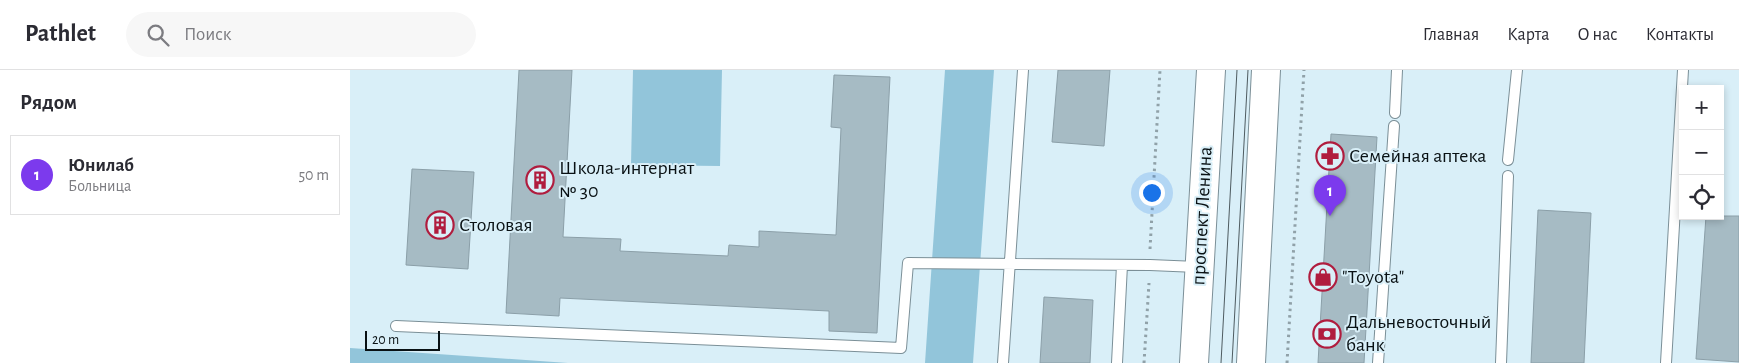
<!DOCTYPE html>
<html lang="ru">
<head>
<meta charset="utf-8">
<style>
  :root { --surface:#fff; --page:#f7f7f7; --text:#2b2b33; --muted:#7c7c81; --line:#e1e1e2; --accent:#7c3aed }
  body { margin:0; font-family:"Alegreya Sans",sans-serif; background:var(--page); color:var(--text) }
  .controls { position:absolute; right:15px; top:15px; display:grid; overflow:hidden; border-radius:0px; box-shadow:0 2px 8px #0003 }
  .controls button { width:45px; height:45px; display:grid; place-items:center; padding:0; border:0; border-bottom:1px solid var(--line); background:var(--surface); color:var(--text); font:25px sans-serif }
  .scale { position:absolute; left:15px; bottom:12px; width:75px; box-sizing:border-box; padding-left:5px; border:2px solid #091114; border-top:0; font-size:14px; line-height:18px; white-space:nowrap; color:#091114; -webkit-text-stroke:4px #d9eff8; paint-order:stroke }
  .you { position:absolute; left:801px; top:122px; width:18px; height:18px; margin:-12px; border:4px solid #fff; border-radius:50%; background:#1a73e8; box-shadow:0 0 0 8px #1a73e833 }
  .badge { display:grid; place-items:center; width:32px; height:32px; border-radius:50%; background:var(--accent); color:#fff; font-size:16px; font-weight:700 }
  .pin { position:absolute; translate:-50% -41px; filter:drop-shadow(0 1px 2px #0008) }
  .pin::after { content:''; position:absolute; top:26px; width:18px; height:15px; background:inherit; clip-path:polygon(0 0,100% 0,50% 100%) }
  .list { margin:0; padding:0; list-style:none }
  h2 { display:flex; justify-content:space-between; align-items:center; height:65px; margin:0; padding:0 20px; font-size:21px }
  h2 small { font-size:16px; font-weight:400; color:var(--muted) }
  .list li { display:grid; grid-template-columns:32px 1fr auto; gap:15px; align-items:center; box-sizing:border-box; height:80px; margin:0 10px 10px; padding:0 10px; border:1px solid var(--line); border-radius:0px }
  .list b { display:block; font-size:19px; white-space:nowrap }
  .list p { margin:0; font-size:16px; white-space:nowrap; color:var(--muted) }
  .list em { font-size:16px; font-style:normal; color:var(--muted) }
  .icon { flex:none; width:28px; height:28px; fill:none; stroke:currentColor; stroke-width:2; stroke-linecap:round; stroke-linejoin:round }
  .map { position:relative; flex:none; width:1389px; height:293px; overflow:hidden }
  header { display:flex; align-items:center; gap:30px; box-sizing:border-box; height:70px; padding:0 25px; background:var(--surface); border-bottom:1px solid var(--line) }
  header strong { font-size:24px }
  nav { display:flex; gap:28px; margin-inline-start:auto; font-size:18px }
  .search { width:350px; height:45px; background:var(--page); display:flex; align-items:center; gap:12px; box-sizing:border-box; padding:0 18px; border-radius:28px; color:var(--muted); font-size:19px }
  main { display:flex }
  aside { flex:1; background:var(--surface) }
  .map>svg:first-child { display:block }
  .green { fill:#92c5da }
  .building { fill:#a6bbc4; stroke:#8b9fa8 }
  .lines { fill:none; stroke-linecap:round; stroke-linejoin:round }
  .lane-casing { stroke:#7b8f97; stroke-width:12 }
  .highway-casing { stroke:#7b8f97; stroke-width:30 }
  .path { stroke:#90a1a8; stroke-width:3; stroke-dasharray:2.5 4; stroke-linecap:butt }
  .lane { stroke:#fff; stroke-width:10 }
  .highway { stroke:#fff; stroke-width:28 }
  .tram { stroke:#4e5b60; stroke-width:1 }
  .labels { text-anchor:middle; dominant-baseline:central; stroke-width:4; stroke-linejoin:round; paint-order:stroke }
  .poi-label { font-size:20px; fill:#091114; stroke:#d9eff8; text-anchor:start }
  .street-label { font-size:20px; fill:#091114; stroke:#d9eff8 }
</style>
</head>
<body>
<header>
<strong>Pathlet</strong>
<div class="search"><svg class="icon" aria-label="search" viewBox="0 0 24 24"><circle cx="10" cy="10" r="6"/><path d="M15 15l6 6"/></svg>Поиск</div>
<nav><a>Главная</a><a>Карта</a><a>О нас</a><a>Контакты</a></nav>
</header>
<main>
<aside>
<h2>Рядом<small></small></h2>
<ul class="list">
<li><span class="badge">1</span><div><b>Юнилаб</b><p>Больница</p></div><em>50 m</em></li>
</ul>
</aside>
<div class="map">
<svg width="1389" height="293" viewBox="0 0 1389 293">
  <rect width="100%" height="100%" fill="#d9eff8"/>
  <path class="green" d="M283,0H372L370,96L281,95Z
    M595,0H644L623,293H575Z
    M0,278L218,293H0Z"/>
  <path class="building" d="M169,0H222L213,167L271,169L270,181L378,186L379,175L409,177V161L486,165L491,58L481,57L484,5L540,7L527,263L479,261V241L210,228L209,246L156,243Z
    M708,0H760L754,76L702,72Z
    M981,64L1027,67L1014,293H968Z
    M62,99L124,102L118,199L56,195Z
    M1188,140L1241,143L1234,293H1181Z
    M1356,146H1389V292L1346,289Z
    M694,227L743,230L740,293H690Z"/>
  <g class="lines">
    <g class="lane-casing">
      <path id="lane" d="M1045,43L1047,0
        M1158,90L1167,0
        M46,256L551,278L558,193L800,195L847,197
        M653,293L673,0
        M767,293L772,195
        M1028,293L1044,56
        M1151,293L1158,106
        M1316,293L1333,0"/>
    </g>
    <g class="highway-casing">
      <path id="highway" d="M844,293L861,0
        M901,293L916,0"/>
    </g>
    <path class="path" d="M800,179L810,0
      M794,293L799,213
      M937,293L954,0"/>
    <use href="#lane" class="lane"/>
    <use href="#highway" class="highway"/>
    <path class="tram" d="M871,293L887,0
      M882,293L898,0"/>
  </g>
  <defs>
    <g id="pharmacy-ring" transform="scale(1.4375)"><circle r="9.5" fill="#d9eff8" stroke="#b01c3e" stroke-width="1.5"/><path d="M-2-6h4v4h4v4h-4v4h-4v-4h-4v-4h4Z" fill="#b01c3e"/></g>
    <g id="building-ring" transform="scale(1.4375)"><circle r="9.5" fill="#d9eff8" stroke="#b01c3e" stroke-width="1.5"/><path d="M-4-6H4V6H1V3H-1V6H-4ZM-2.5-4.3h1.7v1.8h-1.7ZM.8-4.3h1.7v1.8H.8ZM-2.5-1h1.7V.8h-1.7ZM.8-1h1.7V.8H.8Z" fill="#b01c3e"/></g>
    <g id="shop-ring" transform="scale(1.4375)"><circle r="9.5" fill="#d9eff8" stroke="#b01c3e" stroke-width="1.5"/><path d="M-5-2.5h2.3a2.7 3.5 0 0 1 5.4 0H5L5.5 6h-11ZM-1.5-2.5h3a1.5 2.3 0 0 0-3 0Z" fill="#b01c3e"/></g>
    <g id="bank-ring" transform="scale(1.4375)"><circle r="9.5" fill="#d9eff8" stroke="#b01c3e" stroke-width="1.5"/><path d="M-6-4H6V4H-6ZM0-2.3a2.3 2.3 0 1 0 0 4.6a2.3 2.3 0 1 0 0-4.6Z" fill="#b01c3e"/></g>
  </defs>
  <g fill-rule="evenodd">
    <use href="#pharmacy-ring" x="980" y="86"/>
    <use href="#building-ring" x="190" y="110"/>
    <use href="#building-ring" x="90" y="155"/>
    <use href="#shop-ring" x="973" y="207"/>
    <use href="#bank-ring" x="977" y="264"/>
  </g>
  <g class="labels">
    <g class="poi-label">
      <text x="999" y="86">Семейная аптека</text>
      <text x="209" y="98">Школа-интернат<tspan x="209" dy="23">№ 30</tspan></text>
      <text x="109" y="155">Столовая</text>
      <text x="992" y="207">"Toyota"</text>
      <text x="996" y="252">Дальневосточный<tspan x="996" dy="23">банк</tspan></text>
    </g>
    <g class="street-label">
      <text transform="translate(852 146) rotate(-87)">проспект Ленина</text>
    </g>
  </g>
</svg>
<div class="controls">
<button>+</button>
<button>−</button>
<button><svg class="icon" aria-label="locate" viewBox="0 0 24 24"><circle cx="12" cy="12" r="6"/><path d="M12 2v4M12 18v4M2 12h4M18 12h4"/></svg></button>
</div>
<div class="scale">20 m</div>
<div class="you"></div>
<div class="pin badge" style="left:980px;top:146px">1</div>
</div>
</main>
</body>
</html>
